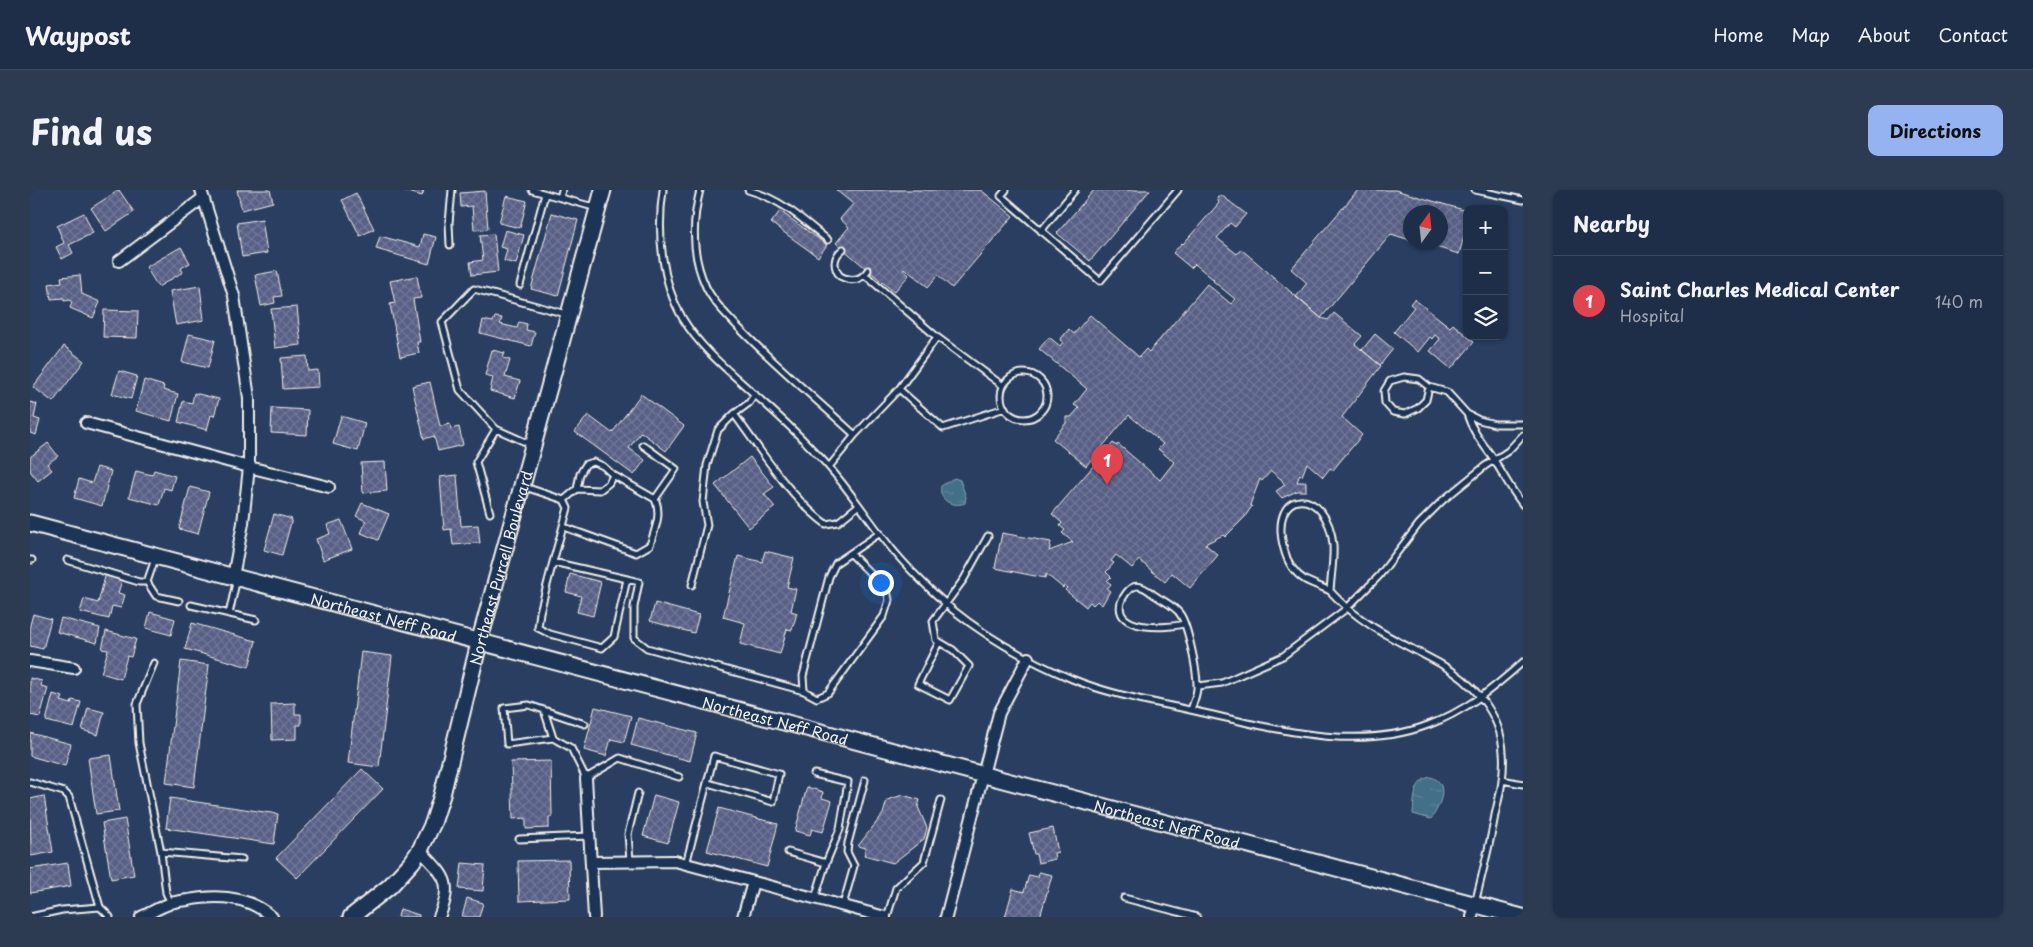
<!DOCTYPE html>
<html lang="en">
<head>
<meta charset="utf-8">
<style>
  :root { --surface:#1f2e48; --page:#2c3a52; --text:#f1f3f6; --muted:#a1a8b4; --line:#3c4a60; --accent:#95b2f1 }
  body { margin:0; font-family:"Playpen Sans",sans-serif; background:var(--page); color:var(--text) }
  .controls { position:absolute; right:15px; top:15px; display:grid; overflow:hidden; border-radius:10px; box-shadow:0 1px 4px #0004 }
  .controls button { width:45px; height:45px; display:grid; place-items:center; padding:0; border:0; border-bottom:1px solid var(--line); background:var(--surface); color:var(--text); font:25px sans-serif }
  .compass { position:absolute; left:1373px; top:15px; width:45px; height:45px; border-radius:50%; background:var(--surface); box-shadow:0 1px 4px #0004; rotate:15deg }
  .you { position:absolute; left:850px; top:392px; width:18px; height:18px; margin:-12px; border:4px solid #fff; border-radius:50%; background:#1a73e8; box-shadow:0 0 0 8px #1a73e833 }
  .badge { display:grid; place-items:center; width:32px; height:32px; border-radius:50%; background:var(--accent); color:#fff; font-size:16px; font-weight:700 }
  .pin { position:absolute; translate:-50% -41px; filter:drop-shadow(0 1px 2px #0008) }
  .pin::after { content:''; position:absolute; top:26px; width:18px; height:15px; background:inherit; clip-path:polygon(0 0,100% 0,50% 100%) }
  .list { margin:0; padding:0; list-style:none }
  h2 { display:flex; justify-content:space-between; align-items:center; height:65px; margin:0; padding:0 20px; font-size:21px }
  h2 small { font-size:16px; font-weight:400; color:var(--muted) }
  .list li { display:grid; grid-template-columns:32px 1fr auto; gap:15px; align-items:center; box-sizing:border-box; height:90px; padding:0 20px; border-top:1px solid var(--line) }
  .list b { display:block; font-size:19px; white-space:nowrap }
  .list p { margin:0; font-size:16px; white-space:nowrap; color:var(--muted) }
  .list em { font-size:16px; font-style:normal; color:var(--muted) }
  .icon { flex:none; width:28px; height:28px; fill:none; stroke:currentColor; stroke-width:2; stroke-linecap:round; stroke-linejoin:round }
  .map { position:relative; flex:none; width:1493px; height:727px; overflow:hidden; border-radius:10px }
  header { display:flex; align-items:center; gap:30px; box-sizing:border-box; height:70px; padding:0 25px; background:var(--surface); border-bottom:1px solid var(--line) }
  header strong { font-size:24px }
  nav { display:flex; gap:28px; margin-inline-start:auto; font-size:18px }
  .intro { display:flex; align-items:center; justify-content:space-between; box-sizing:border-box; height:120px; padding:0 30px }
  h1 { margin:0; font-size:35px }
  .button { padding:12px 22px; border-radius:10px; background:var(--accent); color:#111; font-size:18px; font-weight:700 }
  main { display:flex; gap:30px; padding:0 30px }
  aside { flex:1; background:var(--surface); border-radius:10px; box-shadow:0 1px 4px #0004 }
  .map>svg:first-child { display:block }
  .water { fill:url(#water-ripples); stroke:#8aa3ae }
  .building { fill:url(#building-cross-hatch); stroke:#f4f1e8 }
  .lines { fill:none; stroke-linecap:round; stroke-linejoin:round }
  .lane-casing { stroke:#f4f1e8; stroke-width:9 }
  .street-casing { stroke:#f4f1e8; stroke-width:14 }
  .secondary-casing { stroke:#f4f1e8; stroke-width:19 }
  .lane { stroke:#1d3557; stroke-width:5 }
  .street { stroke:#1d3557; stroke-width:10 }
  .secondary { stroke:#1d3557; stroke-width:15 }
  .labels { text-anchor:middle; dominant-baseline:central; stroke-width:4; stroke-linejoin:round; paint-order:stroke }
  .street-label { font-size:15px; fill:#f4f1e8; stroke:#1d3557 }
</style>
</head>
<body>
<header>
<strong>Waypost</strong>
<nav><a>Home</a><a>Map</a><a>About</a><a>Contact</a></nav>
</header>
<div class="intro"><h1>Find us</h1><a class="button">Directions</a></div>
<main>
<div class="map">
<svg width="1493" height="727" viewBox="0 0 1493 727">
  <defs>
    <pattern id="water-ripples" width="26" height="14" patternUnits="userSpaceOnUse" patternTransform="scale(1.25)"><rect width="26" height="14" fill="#436f88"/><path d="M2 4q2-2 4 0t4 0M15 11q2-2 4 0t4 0" fill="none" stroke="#5f8499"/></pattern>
    <pattern id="building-cross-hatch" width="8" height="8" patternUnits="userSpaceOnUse" patternTransform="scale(1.25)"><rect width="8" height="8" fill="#586086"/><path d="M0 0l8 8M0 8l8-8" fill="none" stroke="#717797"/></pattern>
  </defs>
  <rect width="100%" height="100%" fill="#293e60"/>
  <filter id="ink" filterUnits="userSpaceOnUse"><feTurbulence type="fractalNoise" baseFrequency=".02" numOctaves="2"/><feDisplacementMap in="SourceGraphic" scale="10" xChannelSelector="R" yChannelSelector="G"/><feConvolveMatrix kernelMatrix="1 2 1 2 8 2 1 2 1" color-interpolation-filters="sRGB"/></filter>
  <g filter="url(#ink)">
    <path class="water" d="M924,288L930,290L936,307L935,313C922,318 908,310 911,296Z
      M1401,587C1421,593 1409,618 1401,629L1383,624C1384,610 1384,589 1401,587Z"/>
    <path class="building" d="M89,0L104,22L76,41L61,18Z
      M207,0H240L243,12L212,20Z
      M372,0H394L392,6Z
      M806,0H951L983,26L922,98L908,85L898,97L874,78L873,80L879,85L864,102L806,53L819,37L810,29L823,14Z
      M1064,0H1120L1060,71L1027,43Z
      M1328,0H1365L1437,21V36L1429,64L1389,52H1410V22H1380V50L1361,44L1291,128L1266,107L1277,93L1261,79Z
      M455,1L458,39L444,40L442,16L431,17L430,3Z
      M326,3L344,39L330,46L312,10Z
      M1191,5L1216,24L1205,37L1200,33L1187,48L1207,64L1211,59L1291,128L1298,130L1304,123L1332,146L1325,154L1351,176L1312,227L1332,245L1303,280L1300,278L1293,287L1277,273L1272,286L1270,284L1267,292H1276V301H1267L1252,308L1246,301L1255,295L1251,289L1241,281L1232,291L1230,289L1220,315L1222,316L1214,328L1195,347L1193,345L1175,354L1188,365L1160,398L1142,383L1135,392L1109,370L1102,378L1086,365L1081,371L1084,373L1076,382L1081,387L1077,391L1081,394L1077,399L1080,401L1072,415L1067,411L1063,415L1060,412L1056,417L1035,400L1037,398L1034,396L1033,398L1016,384L1015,388L965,378L972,343L1021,352L1019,361L1043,352L1032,343L1035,340L1030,336L1032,333L1022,324L1083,253L1087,256L1088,254L1130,290L1144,272L1128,259L1133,254L1099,225L1056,276L1023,249L1036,233V227H1041L1049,218L1044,215L1057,199L1009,159L1019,147L1030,156L1033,152L1030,150L1039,139L1044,144L1060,125L1109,167L1116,159L1119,162L1177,94L1201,114L1205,109L1183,91L1184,90L1165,74L1161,78L1143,63L1152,53L1153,54L1189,13L1187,8Z
      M476,6L497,11L490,38L469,33Z
      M750,21L797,55L788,67L741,33Z
      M54,23L63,43L39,55L43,63L32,69L26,57L34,53L27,36Z
      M522,23L548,30L528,106L501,99Z
      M232,29L237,63L212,67L207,33Z
      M475,40L494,45L486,74L474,71L477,59L470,57Z
      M393,44L406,47L399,74L346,59L350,46L390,57Z
      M464,44L468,82L442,85L440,72L453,70L450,45Z
      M151,57L160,73L151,78L153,82L128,97L116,77Z
      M247,81L252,106L244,107L245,113L231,116L225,85Z
      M50,85L52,104L70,112L63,128L40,118L42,113L40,110L34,111V108L21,109L19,94L32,92L31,87Z
      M387,86L391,108L383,109L390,152H387L389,163L370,167L360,114L365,113L360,91Z
      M170,96L174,130L146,135L140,101Z
      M1384,109L1420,137L1423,134L1444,152L1421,179L1400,161L1410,149L1405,145L1402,149L1400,147L1388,162L1364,142L1384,117L1380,114Z
      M267,117L271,155L245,158L241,119Z
      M74,120L108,121L107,148L73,147Z
      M465,127L472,128L470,134L487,138L489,132L497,134L496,140L505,142L501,156L450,143L453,130L463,132Z
      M159,144L185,150L178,178L152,172Z
      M1345,144L1363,159L1350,175L1332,160Z
      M34,156L54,171L23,212L3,197Z
      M462,160L475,163L473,168L480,170L475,187L490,191L485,208L460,201L463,187L455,185Z
      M277,166L278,181L288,180L289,197L253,199L251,168Z
      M89,181L107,186L101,209L82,204Z
      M114,190L134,196L133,200L148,204L141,231L106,221Z
      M400,192L410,236L420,234L421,239L429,237L433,255L408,261L404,246L394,249L382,196Z
      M164,203L189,209L184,226L181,225L177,240L148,232L153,211L162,213Z
      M611,204L654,236L636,261L611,242L599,258L615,270L604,285L545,242L558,225L582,243Z
      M0,212L7,214L4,228L10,230L6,245L0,243Z
      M242,218L278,220L277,245L241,243Z
      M311,226L335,233L328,261L303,254Z
      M18,253L28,266L17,274L22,280L8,291L0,281V267Z
      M720,267L744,297L734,304L745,317L719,338L685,295Z
      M355,272L357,301L333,303L331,273Z
      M67,277L81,281L72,316L44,308L49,289L62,293Z
      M124,280L145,286L141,300L134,298L129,315L99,307L106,281L122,285Z
      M427,285L431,336L448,335L450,353L423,355L421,339L414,340L410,287Z
      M160,297L179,302L168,344L149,339Z
      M332,313L359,324L348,350L331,343L336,331L326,326Z
      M244,324L262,329L252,365L234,360Z
      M311,330L322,359L293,370L286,349L300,344L297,335Z
      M735,361L764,368L757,397L766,399L761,421L767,423L762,440L757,439L750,464L710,454L715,433L693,427L708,366L732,372Z
      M76,383L93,387L88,403L95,405L91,418L82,416L79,429L50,422L54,409L68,413Z
      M540,384L571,392L563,426L547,422L551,406L536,402Z
      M625,413L669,425L664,443L620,431Z
      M120,422L145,429L141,445L116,438Z
      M3,424L21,429L13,459L0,456V435Z
      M31,428L70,438L67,453L27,442Z
      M162,433L226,451L219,477L155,459Z
      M76,441L106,449L101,467L97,466L91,489L71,483L78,460L72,459Z
      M331,462L362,466L349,577L318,573Z
      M151,471L179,475L164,597L136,593Z
      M0,488L12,491L11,496L18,498L10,527L0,525Z
      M23,504L33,507L31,511L41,514L42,510L51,512L44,538L16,531Z
      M265,513V524H271V535H267V549L242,550L241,514Z
      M565,517L601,526L594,552L581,549L576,566L554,560Z
      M58,518L74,522L68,545L52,540Z
      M608,528L667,543L660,571L601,555Z
      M0,543L41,554L35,576L0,566Z
      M81,565L89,621L66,624L58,568Z
      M521,571L522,627H519V638L496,639V628L483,629L481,572Z
      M332,579L353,599L267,688L246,668Z
      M777,597L793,602L792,608L802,611L793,642L782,639L780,645L765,641Z
      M624,605L649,612L638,653L613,646Z
      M873,605L890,610L888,617L897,638L894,649L863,673L834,665L836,658L828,656L853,624L857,610Z
      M14,606L23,662L1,666L0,609Z
      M140,608L248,624L244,654L136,638Z
      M689,618L748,634L737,677L677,661Z
      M95,629L104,685L81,689L72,633Z
      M1023,638L1028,662L1024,663L1025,669L1008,673L1006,664H1004L999,643Z
      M539,670L540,709L489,711L488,671Z
      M38,673L41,696L0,703V679Z
      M432,673L455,675L453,701L429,699Z
      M1009,682L1022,685L1010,727H975L983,699L994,702L999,685L1008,687Z
      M437,708L453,713L449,727H432Z
      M370,719L389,725V727H368Z"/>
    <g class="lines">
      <g class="lane-casing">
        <path id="lane" d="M502,0L567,18
          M633,0C627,41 631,92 653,129C671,159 699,181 724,204C746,223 767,243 787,264C814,291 834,324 858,354C877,378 900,400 923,420C959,449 999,471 1042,489C1081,505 1124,512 1165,521C1239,537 1323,563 1398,535C1434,522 1464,498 1493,472
          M670,0C662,32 662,67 676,97C683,112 696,124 707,136C744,174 786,209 825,245
          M718,0C751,9 772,29 798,50
          M976,0L971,6L1070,91L1148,0
          M1445,0L1493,10
          M530,8L532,0
          M1011,41L1045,0
          M420,55L419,33L422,0
          M813,59C803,67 803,77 810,86C821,92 831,91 838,80
          M835,85L907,147L972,195
          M490,95L515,4
          M971 206a23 23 0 1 1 46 0a23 23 0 1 1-46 0Z
          M1399,197L1396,210L1388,218L1375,224L1363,222L1355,213L1354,201L1360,191L1374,187L1389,189L1399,197L1417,202L1437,224L1449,230L1465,234H1493
          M869,199L913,238L975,218
          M704,224C730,259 761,309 796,334L808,332L829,315
          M1437,224C1442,241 1453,254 1463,268C1473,284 1481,300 1493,315
          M502,255L466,239L430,200L412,132L444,99L536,124
          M799,277L825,245L869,199L907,147
          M583,285L625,309L646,279L613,255
          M495,297L534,310L538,318L523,372
          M534,310L547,299L550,284L556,274L564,272L573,276L583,285L579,293L570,300L547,299
          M460,323L446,272L466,239
          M534,337L606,363L620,355C625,339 632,324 625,309
          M821,364L857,400L859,410L854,426L798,503L787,508L774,501L773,486L799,387L806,373L850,343
          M0,370H2
          M37,370L109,392H117L125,369
          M597,389L584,447L572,458L520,444L508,438L510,422L523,372L597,389L609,392L604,417V448L617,458L774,501
          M117,392L126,406L149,411
          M662,395L677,335L673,312L677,275L688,240L704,224L719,213L725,204
          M1300,401C1292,397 1283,394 1275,390C1264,383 1257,371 1254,359C1237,296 1298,295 1303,355C1304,369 1301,386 1300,401C1333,437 1367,450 1409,473C1442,491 1471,523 1473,562C1475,583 1470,604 1465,625C1460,655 1452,684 1445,714
          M161,415L226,430
          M199,424L207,388
          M1154,434C1138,438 1083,442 1091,412C1093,407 1098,399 1103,397C1109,394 1118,400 1123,404C1131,410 1145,416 1150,424C1158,435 1167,481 1167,495C1168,503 1163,513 1161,520
          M909,452L888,494L920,510L939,476L923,460L906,450L903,431L934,389L958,346
          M124,473L107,514L109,553L131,662L136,703L141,713
          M1168,496L1192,493L1253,466L1316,419L1349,386L1389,334L1412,311L1455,276L1478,261L1493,245
          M514,520L523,548
          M555,534L499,515L474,518L477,554L523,548L541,558L556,588L590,568L649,587
          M784,584L818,592L810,639L796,673L785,708
          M1472,590L1493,594
          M0,592L34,602L39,607L70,717L80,727
          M489,649L559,646
          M131,662L212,669
          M758,662L796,673
          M600,671L598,644L608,603
          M656,674L684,566L749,584L743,612L678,593
          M1094,708L1167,727
          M813,715L824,676L817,662L818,653L835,590
          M0,727L32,720L70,717
          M857,727L866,698L894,672L911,610"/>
      </g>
      <g class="street-casing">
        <path id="street" d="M171,0L204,106L219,208V277L213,333L203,387
          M89,71L173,8
          M56,233L219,277L299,297
          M0,471L44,478
          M556,588L564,727
          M390,660C414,686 424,691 409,727
          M561,672L645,671L855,727
          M111,727C120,723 130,717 139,714C145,711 152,711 158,710C189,704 218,706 242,727
          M713,727L723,692
          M916,727L969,523L998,468
          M1442,727L1445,714"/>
      </g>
      <g class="secondary-casing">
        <g id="secondary">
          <path id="s1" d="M0,333L1492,727"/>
          <path id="s2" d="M321,727L360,696L382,672L390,660L403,633L412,605L449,453L573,0"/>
        </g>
      </g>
      <use href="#lane" class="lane"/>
      <use href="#street" class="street"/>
      <use href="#secondary" class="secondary"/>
    </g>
  </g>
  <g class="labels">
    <g class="street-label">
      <text stroke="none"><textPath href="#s2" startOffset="391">Northeast Purcell Boulevard</textPath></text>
      <text stroke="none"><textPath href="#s1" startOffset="366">Northeast Neff Road</textPath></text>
      <text stroke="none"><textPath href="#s1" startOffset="771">Northeast Neff Road</textPath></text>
      <text stroke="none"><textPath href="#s1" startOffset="1176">Northeast Neff Road</textPath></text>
    </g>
  </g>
</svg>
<div class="controls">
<button>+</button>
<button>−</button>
<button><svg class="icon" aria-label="layers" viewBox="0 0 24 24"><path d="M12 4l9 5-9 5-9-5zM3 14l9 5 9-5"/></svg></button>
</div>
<svg class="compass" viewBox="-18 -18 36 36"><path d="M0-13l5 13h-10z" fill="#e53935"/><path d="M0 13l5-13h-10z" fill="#a1a8b4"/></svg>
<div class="you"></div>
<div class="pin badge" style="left:1077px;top:295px;background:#e0444e">1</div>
</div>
<aside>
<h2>Nearby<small></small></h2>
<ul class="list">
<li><span class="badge" style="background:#e0444e">1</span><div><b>Saint Charles Medical Center</b><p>Hospital</p></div><em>140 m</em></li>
</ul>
</aside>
</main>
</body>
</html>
